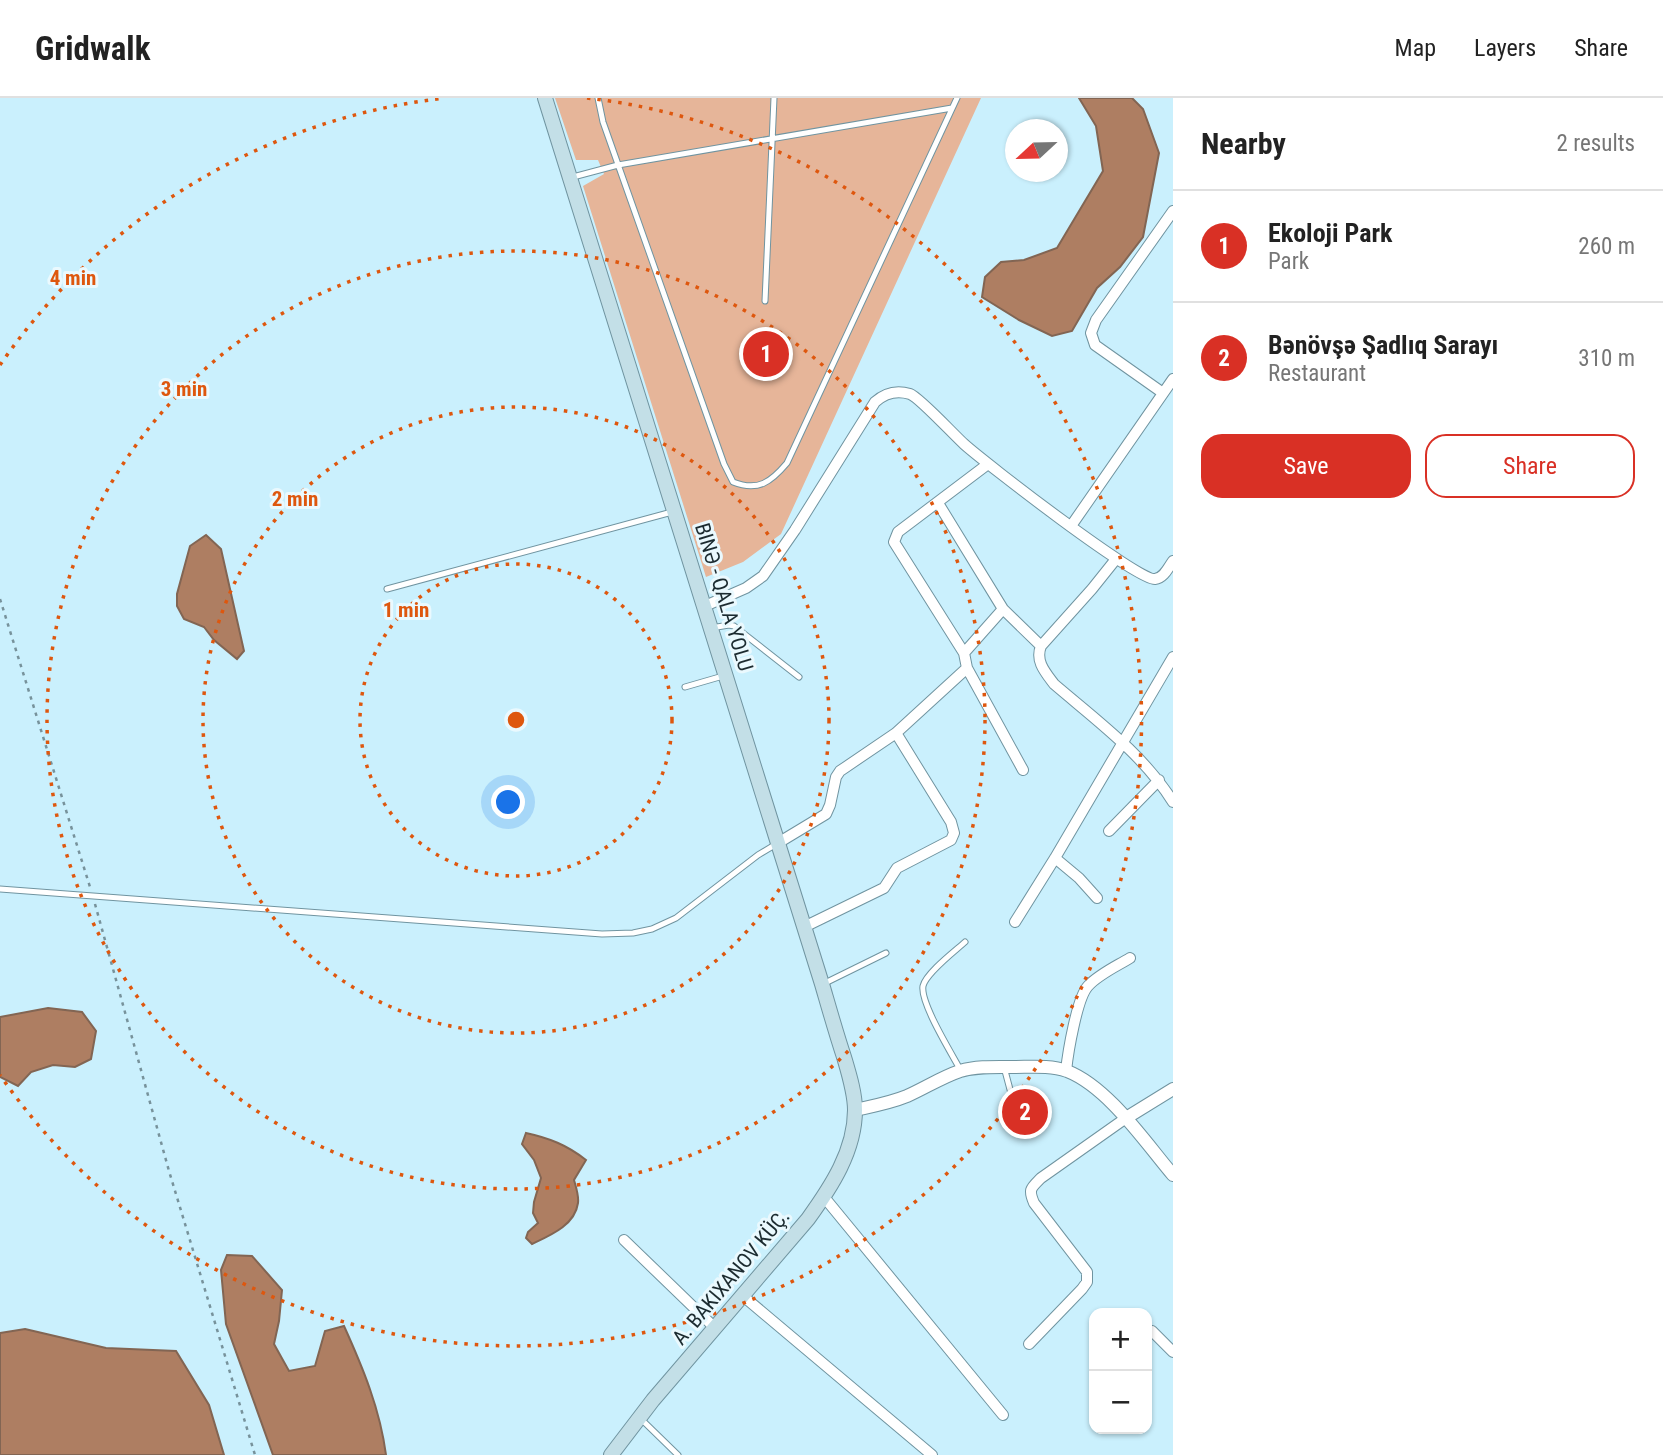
<!DOCTYPE html>
<html lang="en">
<head>
<meta charset="utf-8">
<style>
  :root { --surface:#fff; --page:#f2f2f2; --text:#222; --muted:#767676; --line:#e0e0e0; --accent:#d93025 }
  body { margin:0; font-family:"Roboto Condensed",sans-serif; background:var(--page); color:var(--text) }
  .controls { position:absolute; right:21px; bottom:21px; display:grid; overflow:hidden; border-radius:14px; box-shadow:0 2px 5px #0004 }
  .controls button { width:63px; height:63px; display:grid; place-items:center; padding:0; border:0; border-bottom:2px solid var(--line); background:var(--surface); color:var(--text); font:35px sans-serif }
  .compass { position:absolute; left:1005px; top:21px; width:63px; height:63px; border-radius:50%; background:var(--surface); box-shadow:0 2px 5px #0004; rotate:248deg }
  .you { position:absolute; left:509px; top:705px; width:24px; height:24px; margin:-18px; border:5px solid #fff; border-radius:50%; background:#1a73e8; box-shadow:0 0 0 10px #1a73e833 }
  .badge { display:grid; place-items:center; width:46px; height:46px; border-radius:50%; background:var(--accent); color:#fff; font-size:23px; font-weight:700 }
  .pin { position:absolute; translate:-50% -50%; border:4px solid #fff; box-shadow:0 2px 7px #0006 }
  .list { margin:0; padding:0; list-style:none }
  h2 { display:flex; justify-content:space-between; align-items:center; height:91px; margin:0; padding:0 28px; font-size:30px }
  h2 small { font-size:23px; font-weight:400; color:var(--muted) }
  .list li { display:grid; grid-template-columns:46px 1fr auto; gap:21px; align-items:center; box-sizing:border-box; height:112px; padding:0 28px; border-top:2px solid var(--line) }
  .list b { display:block; font-size:26px; white-space:nowrap }
  .list p { margin:0; font-size:23px; white-space:nowrap; color:var(--muted) }
  .list em { font-size:23px; font-style:normal; color:var(--muted) }
  .actions { display:flex; gap:14px; padding:21px 28px }
  .actions a { flex:1; padding:16px 0; border:2px solid var(--accent); border-radius:21px; text-align:center; font-size:24px; color:var(--accent) }
  .actions .main { background:var(--accent); color:#fff }
  .map { position:relative; flex:none; width:1173px; height:1357px; overflow:hidden }
  header { display:flex; align-items:center; gap:42px; box-sizing:border-box; height:98px; padding:0 35px; background:var(--surface); border-bottom:2px solid var(--line) }
  header strong { font-size:33px }
  nav { display:flex; gap:38px; margin-inline-start:auto; font-size:24px }
  main { display:flex }
  aside { flex:1; background:var(--surface) }
  .map>svg:first-child { display:block }
  .green { fill:#e6b599 }
  .water { fill:#ae7e62; stroke:#826553; stroke-width:2 }
  .lines { fill:none; stroke-linecap:round; stroke-linejoin:round }
  .service-casing { stroke:#7094a0; stroke-width:7 }
  .minor-casing { stroke:#7094a0; stroke-width:12 }
  .tertiary-casing { stroke:#7094a0; stroke-width:14 }
  .secondary-casing { stroke:#7094a0; stroke-width:16 }
  .path { stroke:#77929b; stroke-width:2.5; stroke-dasharray:3.5 5; stroke-linecap:butt }
  .service { stroke:#fff; stroke-width:5 }
  .minor { stroke:#fff; stroke-width:10 }
  .tertiary { stroke:#fff; stroke-width:12 }
  .secondary { stroke:#c3dfe7; stroke-width:14 }
  .ring { fill:none; stroke:#de570e; stroke-width:3.5; stroke-dasharray:3.5 7 }
  .labels { text-anchor:middle; dominant-baseline:central; stroke-width:6; stroke-linejoin:round; paint-order:stroke }
  .street-label { font-size:21px; fill:#1c2b30; stroke:#eaf9fe }
  .centre { fill:#de570e; stroke:#eaf9fe; stroke-width:3.5 }
  .ring-label { font-size:21px; text-anchor:middle; font-weight:bold; fill:#de570e; stroke:#eaf9fe; stroke-width:6; stroke-linejoin:round; paint-order:stroke }
</style>
</head>
<body>
<header>
<strong>Gridwalk</strong>
<nav><a>Map</a><a>Layers</a><a>Share</a></nav>
</header>
<main>
<div class="map">
<svg width="1173" height="1357" viewBox="0 0 1173 1357">
  <rect width="100%" height="100%" fill="#caf0fd"/>
  <path class="green" d="M555,0H981L781,436L743,464L706,479L583,88L604,76L598,62H576Z"/>
  <path class="water" d="M1079,0H1132L1143,11L1159,55L1143,139L1120,169L1097,190L1072,233L1052,238L1019,222L982,199L985,179L1001,164L1024,162L1057,150L1103,73L1096,28Z
    M206,437L221,451L244,553L237,561L214,542L204,529L184,521L177,508V496L190,448Z
    M48,910L82,914L96,933L91,961L75,969L53,967L31,974L18,988L0,979V919Z
    M526,1035C549,1040 567,1047 586,1062L574,1082C576,1089 579,1098 578,1105C575,1127 551,1137 532,1146L526,1140L528,1134L538,1125L533,1115L534,1104L541,1080L534,1062L522,1046Z
    M227,1157L252,1158L282,1192L279,1223L274,1246L289,1273L315,1268L325,1233L344,1228C363,1270 380,1311 386,1357H273L226,1226L221,1172Z
    M25,1231L106,1250L176,1253L209,1307L224,1357H0V1235Z"/>
  <g class="lines">
    <g class="service-casing">
      <path id="service" d="M598,0L603,24L724,366L733,384C758,394 771,384 787,365L957,0
        M573,79L618,67L952,10
        M765,203L774,0
        M387,491L672,414
        M711,530L729,527L734,528L799,579
        M685,589L723,578
        M0,791L602,836L633,835L652,831L676,820L758,757L778,745
        M825,885L886,855
        M1004,969L1012,999
        M961,973C952,956 920,905 923,888C926,875 955,853 965,844
        M640,1320L678,1357"/>
    </g>
    <g class="minor-casing">
      <path id="minor" d="M1163,295L1095,247L1091,235L1096,222L1173,113
        M938,405L1003,511L1041,548C1035,563 1045,574 1054,586C1096,622 1143,656 1173,704
        M1071,428L1173,281
        M705,508L746,490L763,478L795,432L875,304C885,295 897,292 910,296C919,299 954,337 964,346C984,364 1139,484 1155,481C1164,480 1168,470 1173,463
        M1041,548L1092,491L1116,461
        M964,555L894,444L898,434L988,366
        M967,570L1023,672
        M1109,733L1159,682
        M778,745L826,716L830,707L836,679L840,673L896,635L967,570L964,555L1003,511
        M1055,760L1079,780L1097,800
        M1015,824L1055,760L1173,559
        M804,829L884,790L897,770L951,742L954,735L951,724L896,635
        M1066,973C1068,954 1077,900 1088,888C1099,876 1117,868 1130,860
        M824,1099L1003,1317
        M624,1142L715,1230
        M743,1198L932,1357
        M1152,1233L1173,1254
        M1029,1246L1082,1191L1087,1184V1174L1034,1105C1028,1091 1031,1090 1041,1080L1126,1020"/>
    </g>
    <g class="tertiary-casing">
      <path id="tertiary" d="M855,1012C873,1008 890,1005 907,998C925,990 942,979 960,973C977,968 996,969 1014,969C1031,969 1050,967 1067,973C1108,989 1145,1044 1173,1077
        M1126,1020L1173,991"/>
    </g>
    <g class="secondary-casing">
      <path id="secondary" d="M545,0L822,886C829,910 836,935 844,959C849,976 855,995 855,1012C855,1053 831,1089 808,1121L653,1302L611,1357"/>
    </g>
    <path class="path" d="M0,501L90,789
      M95,806L169,1073L255,1357"/>
    <use href="#service" class="service"/>
    <use href="#minor" class="minor"/>
    <use href="#tertiary" class="tertiary"/>
    <use href="#secondary" class="secondary"/>
  </g>
  <g class="ring">
    <circle cx="516" cy="622" r="156"/>
    <circle cx="516" cy="622" r="313"/>
    <circle cx="516" cy="622" r="469"/>
    <path d="M0 267A626 626 0 0 1 445 0M587 0A626 626 0 1 1 0 977"/>
  </g>
  <g class="labels">
    <g class="street-label">
      <text transform="translate(724 499) rotate(73)">BINƏ - QALA YOLU</text>
      <text transform="translate(731 1179) rotate(-50)">A. BAKIXANOV KÜÇ.</text>
    </g>
  </g>
  <circle cx="516" cy="622" r="10" class="centre"/>
  <g class="ring-label">
    <text x="73" y="187">4 min</text>
    <text x="184" y="298">3 min</text>
    <text x="295" y="408">2 min</text>
    <text x="406" y="519">1 min</text>
  </g>
</svg>
<div class="controls">
<button>+</button>
<button>−</button>
</div>
<svg class="compass" viewBox="-18 -18 36 36"><path d="M0-13l5 13h-10z" fill="#e53935"/><path d="M0 13l5-13h-10z" fill="#767676"/></svg>
<div class="you"></div>
<div class="pin badge" style="left:766px;top:256px">1</div>
<div class="pin badge" style="left:1025px;top:1014px">2</div>
</div>
<aside>
<h2>Nearby<small>2 results</small></h2>
<ul class="list">
<li><span class="badge">1</span><div><b>Ekoloji Park</b><p>Park</p></div><em>260 m</em></li>
<li><span class="badge">2</span><div><b>Bənövşə Şadlıq Sarayı</b><p>Restaurant</p></div><em>310 m</em></li>
</ul>
<div class="actions"><a class="main">Save</a><a>Share</a></div>
</aside>
</main>
</body>
</html>
